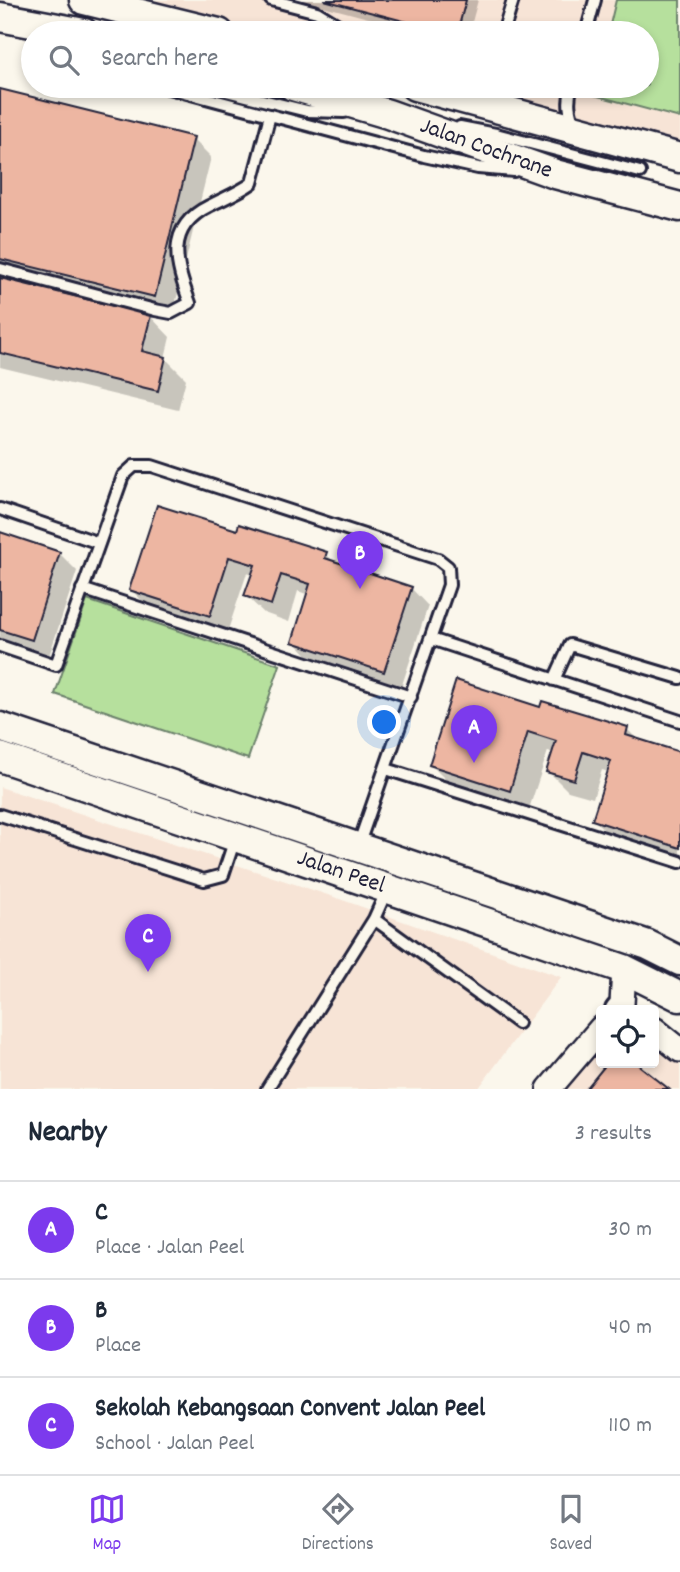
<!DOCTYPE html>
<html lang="en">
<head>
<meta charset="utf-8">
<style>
  :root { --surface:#fff; --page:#f2f2f3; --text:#1f2937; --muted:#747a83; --line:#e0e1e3; --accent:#7c3aed }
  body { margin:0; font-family:Dekko,sans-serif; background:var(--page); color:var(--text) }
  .controls { position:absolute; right:21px; bottom:21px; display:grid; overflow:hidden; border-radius:7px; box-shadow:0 4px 10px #0003 }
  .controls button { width:63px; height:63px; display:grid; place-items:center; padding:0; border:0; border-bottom:2px solid var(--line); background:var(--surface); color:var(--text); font:35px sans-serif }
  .you { position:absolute; left:385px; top:723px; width:24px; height:24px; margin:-18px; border:5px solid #fff; border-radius:50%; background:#1a73e8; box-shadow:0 0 0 10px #1a73e833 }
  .badge { display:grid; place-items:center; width:46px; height:46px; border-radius:50%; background:var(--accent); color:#fff; font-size:23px; font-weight:700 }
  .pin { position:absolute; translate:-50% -58px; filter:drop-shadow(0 2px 4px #0008) }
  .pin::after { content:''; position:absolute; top:37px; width:24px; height:21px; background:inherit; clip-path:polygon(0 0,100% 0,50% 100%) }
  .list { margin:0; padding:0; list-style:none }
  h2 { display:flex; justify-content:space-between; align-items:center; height:91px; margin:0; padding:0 28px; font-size:30px }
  h2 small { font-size:23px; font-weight:400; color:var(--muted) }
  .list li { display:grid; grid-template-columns:46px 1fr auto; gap:21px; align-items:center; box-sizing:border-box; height:98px; padding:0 28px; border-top:2px solid var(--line) }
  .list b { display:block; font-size:26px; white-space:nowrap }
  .list p { margin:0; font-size:23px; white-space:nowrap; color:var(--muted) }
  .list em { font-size:23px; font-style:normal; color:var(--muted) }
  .icon { flex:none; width:38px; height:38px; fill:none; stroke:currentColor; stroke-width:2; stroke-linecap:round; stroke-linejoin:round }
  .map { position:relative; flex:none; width:680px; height:1089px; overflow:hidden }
  .search { position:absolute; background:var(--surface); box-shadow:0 4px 10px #0003; left:21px; right:21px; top:21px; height:77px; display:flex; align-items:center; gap:18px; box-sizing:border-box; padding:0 24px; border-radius:38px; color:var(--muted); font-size:26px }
  .sheet { height:385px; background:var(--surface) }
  nav { display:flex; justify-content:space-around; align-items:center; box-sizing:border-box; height:98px; border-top:2px solid var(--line); background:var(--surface); font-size:19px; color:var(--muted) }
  nav a { display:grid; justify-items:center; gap:4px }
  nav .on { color:var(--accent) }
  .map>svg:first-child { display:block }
  .built { fill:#f7e4d6 }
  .green { fill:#b6e09d; stroke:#6c816c; stroke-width:2 }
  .shadow { fill:#0003 }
  .building { fill:#edb6a2; stroke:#22223b; stroke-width:2 }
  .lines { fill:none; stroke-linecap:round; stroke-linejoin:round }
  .service-casing { stroke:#22223b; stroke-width:16 }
  .minor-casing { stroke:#22223b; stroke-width:28 }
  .tertiary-casing { stroke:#22223b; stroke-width:33 }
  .service { stroke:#fbf7ec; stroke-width:10 }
  .minor { stroke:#fbf7ec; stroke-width:23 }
  .tertiary { stroke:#fbf7ec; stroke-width:28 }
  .labels { text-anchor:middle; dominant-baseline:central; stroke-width:5; stroke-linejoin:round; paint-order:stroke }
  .street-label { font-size:24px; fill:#22223b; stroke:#fbf7ec }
</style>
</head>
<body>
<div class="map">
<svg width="680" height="1089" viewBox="0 0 680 1089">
  <rect width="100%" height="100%" fill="#fbf7ec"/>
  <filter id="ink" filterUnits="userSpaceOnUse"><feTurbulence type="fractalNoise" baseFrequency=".0143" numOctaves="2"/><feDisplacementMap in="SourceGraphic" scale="14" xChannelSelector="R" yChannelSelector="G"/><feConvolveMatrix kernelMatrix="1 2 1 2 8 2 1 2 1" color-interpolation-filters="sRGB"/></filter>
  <g filter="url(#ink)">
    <path class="built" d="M122,0H680V143L457,86H647V33H252Z
      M0,787L331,896L561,977L478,1089H0Z
      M601,1041V1063H654V1041L680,1061V1089H559Z"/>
    <path class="green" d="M616,0H680V118L594,95L596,86H647V33H608Z
      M87,600L280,665L248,759L55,694Z"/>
    <path class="shadow" d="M300,0H478L469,33H425Z
      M0,91L193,139L211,157L173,313L0,271Z
      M0,280L150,316L170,337L165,358L186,379L178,410L0,367Z
      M238,533L326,554L336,564L411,588L428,606L401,688L311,659L294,641L309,595L298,591L289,622L264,613L246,596L253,575L247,573L227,633L149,607L131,590Z
      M0,534L59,553L77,571L49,656L0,640Z
      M541,709L627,729L638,740L680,753V860L614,839L594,820L609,772L602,770L593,798L568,791L548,771L554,753L548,751L529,809L450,784L431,765Z"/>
    <path class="building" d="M324,0H466L457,33H449Z
      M0,89L194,137L155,297L0,259Z
      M0,278L151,315L142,351L166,357L158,391L0,353Z
      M157,505L237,530L239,524L327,552L325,558L412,587L384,672L292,642L310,584L281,575L271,605L244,596L255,565L229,557L210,616L129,590Z
      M0,532L60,552L32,640L0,630Z
      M456,680L540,707L542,701L628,727L626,735L680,752V848L592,820L611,761L583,752L574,780L546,772L556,741L528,732L510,791L429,765Z
      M607,1063H636L669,1089H586Z"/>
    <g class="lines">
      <g class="service-casing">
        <path id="service" d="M271,0L317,12L351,33
          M503,33L513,0
          M586,33L595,0
          M161,86L424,156L478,168L514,171
          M206,86L307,111L344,112
          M572,86C567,101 569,112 575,127
          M460,127L496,134L640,172
          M0,269L155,310L171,313L190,303C176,265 164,228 209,206C224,198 238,193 252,183L270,115
          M0,509L99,543
          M82,589L411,697
          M431,639L680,721
          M0,646L56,665L123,476L134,466H152L438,559L448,567L449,585L358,846
          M554,680L570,645L680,678
          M386,769L680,862
          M0,815L204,880L223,875L235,839
          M374,919L518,1023
          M267,1089L374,919L387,890"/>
      </g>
      <g class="minor-casing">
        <path id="minor" d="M617,1010L622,1004L624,969
          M654,1029L680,1050
          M549,1089L601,1028"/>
      </g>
      <g class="tertiary-casing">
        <g id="tertiary">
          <path d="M84,0L219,33"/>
          <path d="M0,17L84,33"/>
          <path id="s1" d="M293,86L388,114L555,174L680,207"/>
          <path d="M415,86L680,158"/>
          <path d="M0,727L648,945L680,961"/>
          <path id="s2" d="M0,757L624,969L680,997"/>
        </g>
      </g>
      <use href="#service" class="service"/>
      <use href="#minor" class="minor"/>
      <use href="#tertiary" class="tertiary"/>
    </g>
  </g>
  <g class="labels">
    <g class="street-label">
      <text stroke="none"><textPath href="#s1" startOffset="203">Jalan Cochrane</textPath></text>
      <text stroke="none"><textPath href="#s2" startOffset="360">Jalan Peel</textPath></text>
    </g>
  </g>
</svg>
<div class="controls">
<button><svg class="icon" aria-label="locate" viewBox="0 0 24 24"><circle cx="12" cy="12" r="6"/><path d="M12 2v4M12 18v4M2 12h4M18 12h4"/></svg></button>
</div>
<div class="you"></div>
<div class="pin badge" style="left:474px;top:763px">A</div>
<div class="pin badge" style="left:360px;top:589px">B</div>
<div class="pin badge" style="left:148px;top:972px">C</div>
<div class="search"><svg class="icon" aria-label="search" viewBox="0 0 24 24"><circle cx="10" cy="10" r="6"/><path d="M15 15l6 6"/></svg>Search here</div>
</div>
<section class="sheet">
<h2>Nearby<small>3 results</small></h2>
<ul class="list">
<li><span class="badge">A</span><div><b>C</b><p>Place · Jalan Peel</p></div><em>30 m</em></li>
<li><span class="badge">B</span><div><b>B</b><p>Place</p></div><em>40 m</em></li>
<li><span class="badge">C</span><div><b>Sekolah Kebangsaan Convent Jalan Peel</b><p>School · Jalan Peel</p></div><em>110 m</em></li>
</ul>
</section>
<nav>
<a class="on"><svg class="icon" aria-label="map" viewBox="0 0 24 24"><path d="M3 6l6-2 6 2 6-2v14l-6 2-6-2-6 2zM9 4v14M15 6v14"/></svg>Map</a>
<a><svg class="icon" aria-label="directions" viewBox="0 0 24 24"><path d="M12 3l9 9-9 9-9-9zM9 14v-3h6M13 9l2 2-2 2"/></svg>Directions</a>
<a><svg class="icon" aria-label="saved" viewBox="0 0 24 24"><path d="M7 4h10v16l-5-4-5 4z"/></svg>Saved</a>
</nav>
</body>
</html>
